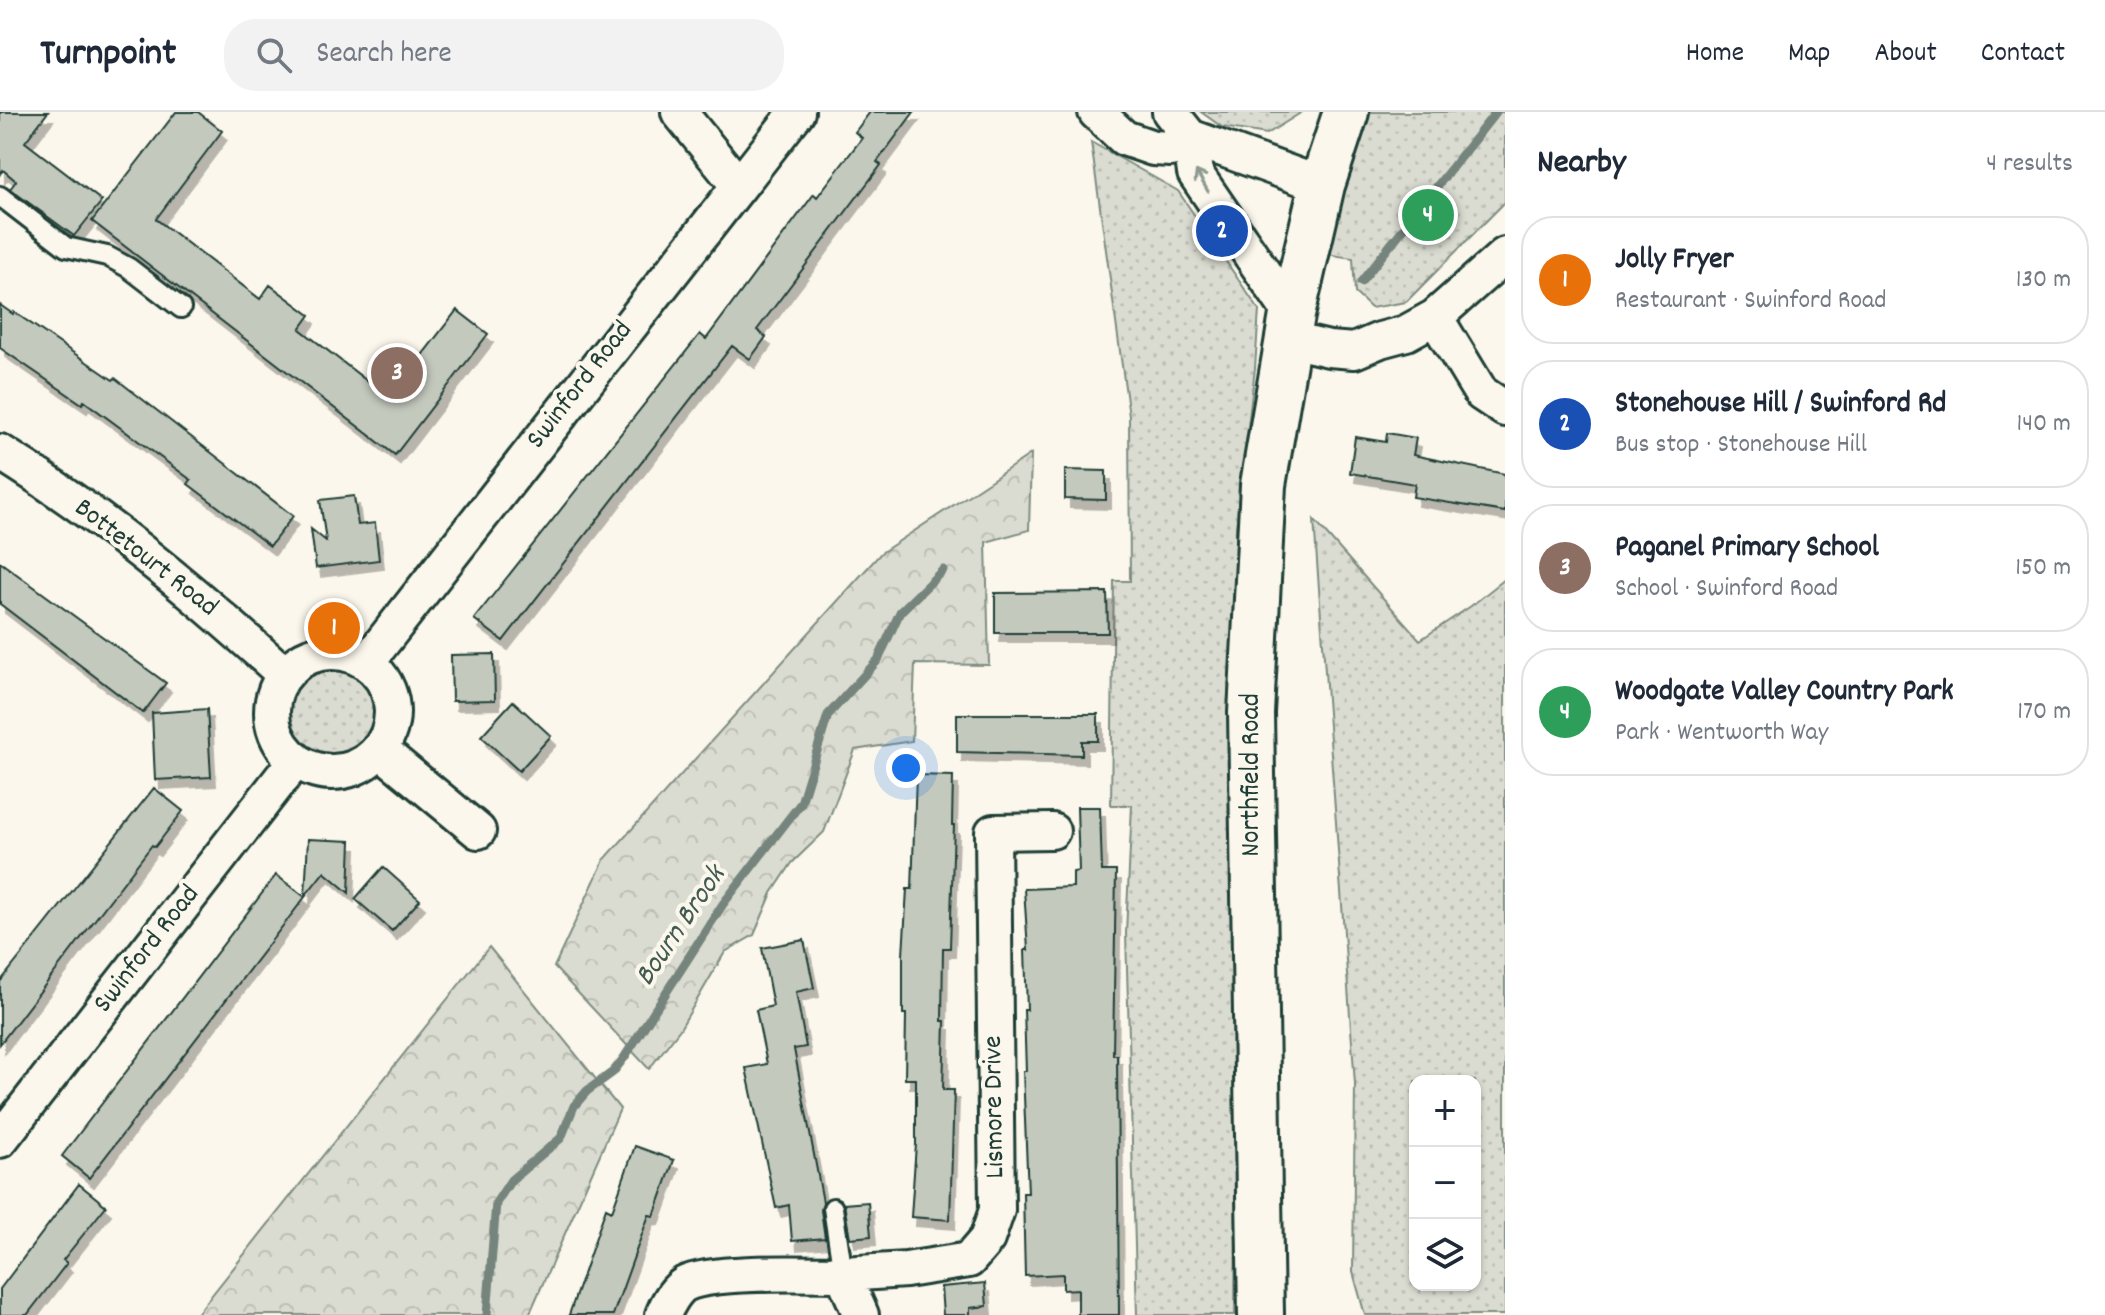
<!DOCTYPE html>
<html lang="en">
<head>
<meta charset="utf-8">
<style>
  :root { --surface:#fff; --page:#f2f2f3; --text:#1f2937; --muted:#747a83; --line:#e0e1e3; --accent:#db2777 }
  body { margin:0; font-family:Dekko,sans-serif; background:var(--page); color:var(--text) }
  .controls { position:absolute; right:24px; bottom:24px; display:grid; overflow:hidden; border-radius:16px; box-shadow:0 2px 6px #0004 }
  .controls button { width:72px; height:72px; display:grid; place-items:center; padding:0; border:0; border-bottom:2px solid var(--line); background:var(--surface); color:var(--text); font:40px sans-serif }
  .you { position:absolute; left:906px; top:656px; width:28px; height:28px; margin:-20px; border:6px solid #fff; border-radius:50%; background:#1a73e8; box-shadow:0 0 0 12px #1a73e833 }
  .badge { display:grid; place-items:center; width:52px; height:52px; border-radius:50%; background:var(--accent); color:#fff; font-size:26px; font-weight:700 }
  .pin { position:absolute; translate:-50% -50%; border:4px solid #fff; box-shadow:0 2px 8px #0006 }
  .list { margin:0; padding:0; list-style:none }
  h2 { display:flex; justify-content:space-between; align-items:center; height:104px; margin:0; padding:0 32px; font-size:34px }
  h2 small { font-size:26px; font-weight:400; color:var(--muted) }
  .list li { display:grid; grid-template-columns:52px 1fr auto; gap:24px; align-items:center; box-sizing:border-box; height:128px; margin:0 16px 16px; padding:0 16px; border:2px solid var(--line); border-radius:32px }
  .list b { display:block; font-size:30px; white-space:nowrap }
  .list p { margin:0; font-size:26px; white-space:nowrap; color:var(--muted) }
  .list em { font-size:26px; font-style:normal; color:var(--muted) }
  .icon { flex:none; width:44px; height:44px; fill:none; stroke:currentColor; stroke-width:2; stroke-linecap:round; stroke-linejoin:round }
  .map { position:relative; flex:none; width:1505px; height:1203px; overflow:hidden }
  header { display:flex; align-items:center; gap:48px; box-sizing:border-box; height:112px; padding:0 40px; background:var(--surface); border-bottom:2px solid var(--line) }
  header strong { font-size:38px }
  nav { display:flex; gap:44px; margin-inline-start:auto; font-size:28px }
  .search { width:560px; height:72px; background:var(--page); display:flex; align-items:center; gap:20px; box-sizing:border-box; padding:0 28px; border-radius:32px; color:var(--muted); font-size:30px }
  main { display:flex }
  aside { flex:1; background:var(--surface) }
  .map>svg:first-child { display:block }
  .green { fill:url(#green-dots); stroke:#7d8c82; stroke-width:2; fill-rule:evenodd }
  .forest { fill:url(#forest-crowns); stroke:#7d8c82; stroke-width:2 }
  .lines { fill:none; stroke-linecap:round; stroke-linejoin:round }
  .stream { stroke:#74847b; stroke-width:9 }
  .building { fill:#c4c9be; stroke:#1f3d34; stroke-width:2; filter:url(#shadow) }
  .lane-casing { stroke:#1f3d34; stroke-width:24 }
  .street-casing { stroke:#1f3d34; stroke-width:40 }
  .secondary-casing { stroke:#1f3d34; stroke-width:50 }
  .lane { stroke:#fbf7ec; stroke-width:18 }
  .street { stroke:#fbf7ec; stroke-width:34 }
  .secondary { stroke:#fbf7ec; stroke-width:44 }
  .oneway { stroke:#8d9a90 }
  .labels { text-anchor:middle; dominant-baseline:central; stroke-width:8; stroke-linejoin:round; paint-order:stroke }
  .street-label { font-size:28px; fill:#1f3d34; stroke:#fbf7ec }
  .water-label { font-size:30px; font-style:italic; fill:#425b52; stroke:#fbf7ec }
</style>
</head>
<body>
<header>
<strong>Turnpoint</strong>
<div class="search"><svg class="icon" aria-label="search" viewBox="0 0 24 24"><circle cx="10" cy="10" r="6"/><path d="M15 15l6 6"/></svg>Search here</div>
<nav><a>Home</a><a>Map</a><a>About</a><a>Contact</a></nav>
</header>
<main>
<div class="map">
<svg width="1505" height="1203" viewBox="0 0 1505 1203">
  <defs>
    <pattern id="green-dots" width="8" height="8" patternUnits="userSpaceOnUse" patternTransform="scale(2)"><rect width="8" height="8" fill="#dbdcd1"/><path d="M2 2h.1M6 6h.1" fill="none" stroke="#bcbeb4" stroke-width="1.8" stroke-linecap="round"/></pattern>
    <pattern id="forest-crowns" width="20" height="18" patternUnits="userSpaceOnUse" patternTransform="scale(2)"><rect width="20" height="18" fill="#dbdcd1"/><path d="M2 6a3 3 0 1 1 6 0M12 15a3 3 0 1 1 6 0" fill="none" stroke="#bcbeb4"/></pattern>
    <filter id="shadow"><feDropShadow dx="5" dy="9" stdDeviation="0" flood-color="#0004"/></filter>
  </defs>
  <rect width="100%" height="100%" fill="#fbf7ec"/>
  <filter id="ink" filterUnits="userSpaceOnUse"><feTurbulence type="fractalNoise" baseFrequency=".0125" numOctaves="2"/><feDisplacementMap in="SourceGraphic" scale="16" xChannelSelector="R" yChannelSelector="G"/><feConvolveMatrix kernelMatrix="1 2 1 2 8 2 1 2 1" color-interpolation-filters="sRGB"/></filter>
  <g filter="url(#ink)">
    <path class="green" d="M1201,0H1302L1267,22L1222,15Z
      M1369,0H1505V90L1406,190L1371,196L1355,181L1353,146L1325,142Z
      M1091,30L1178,79L1259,198L1255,256L1236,415L1239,848L1235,1203H1137L1126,821L1132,693H1111L1114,469H1130L1129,304Z
      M1314,408L1420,528L1471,494L1505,467V1203H1365L1353,1160L1355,972ZM1415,969H1475V1173H1415Z
      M274 600a58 58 0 1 1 116 0a58 58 0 1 1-116 0Z"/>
    <path class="forest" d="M1031,342L1029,418L986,430L989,553L915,552L912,629L855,638L824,720L792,751L772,781L754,823L725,840L680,917L649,957L554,855L604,748L881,441Z
      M489,835L620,997L529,1203H196Z"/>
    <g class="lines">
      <path class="stream" d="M1361,170L1496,0
        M487,1203L496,1091L511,1068L561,1026L574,994L587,979L613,960L624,946L723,792L801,691L828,603L878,548L900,500L943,458"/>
    </g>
    <path class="building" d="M0,0H48L25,30L102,89L74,124L10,77L16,69L3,58L0,62Z
      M176,0H198L222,19L156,107L260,187L270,173L310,203L300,217L389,286L457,198L488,222L395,343L92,109Z
      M870,0H914L877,50L881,53L757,218L766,225L750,247L732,234L503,529L474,507L700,222L706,227L814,82L817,85L862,26L855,20Z
      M0,193L13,202L14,200L113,268L115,266L293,404L270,434L188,372L191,368L84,289L82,292L0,236Z
      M1387,321L1416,326L1413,343L1505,362V400L1413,385L1415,372L1350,361L1355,325L1386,330Z
      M1065,358L1106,359V388L1065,387Z
      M354,384L358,413L375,411L379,448L316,456L311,417L326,429L320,388Z
      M0,450L166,571L143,601L0,492Z
      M1107,480L1108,521H995V481Z
      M494,542L495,588L452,589L451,543Z
      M513,589L551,624L519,659L481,624Z
      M207,597L211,665L155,668L152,601Z
      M957,602H1098V629H1082V643L957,640Z
      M916,663L953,664L952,713H954L950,836H943L942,909H945L943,978H954L950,1108L911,1105L916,1032V967H905L906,902H903V843L907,777H912Z
      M154,676L183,699L155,735L152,733L0,932V870Z
      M1077,695H1100L1102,759H1116L1113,943H1117L1119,1203H1078V1177L1063,1178V1162L1025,1164L1023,1081H1028L1023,959H1026L1024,898H1027L1025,838H1028L1024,777L1073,775V760L1079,759Z
      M308,727L351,729L349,781L324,760L305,784Z
      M383,755L420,788L392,819L355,787Z
      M276,763L305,785L89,1066L62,1044Z
      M804,828L814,876L796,880L806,935L794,937L823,1090L821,1098L825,1126L792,1129L789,1093L776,1096L746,956L767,952L756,898L773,894L762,836Z
      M635,1034L674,1048L654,1104L649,1103L613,1203H569L606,1096L612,1099Z
      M79,1072L106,1094L63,1148L67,1151L27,1203H0V1177Z
      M868,1090L871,1124L850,1126L844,1092Z
      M985,1171L987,1194L970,1196V1203H943L941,1175Z"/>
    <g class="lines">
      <g class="lane-casing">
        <path id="lane" d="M0,84L66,135L107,144L129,156L181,196
          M833,1096L843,1162"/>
      </g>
      <g class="street-casing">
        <path id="street" d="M679,0L738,73
          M1096,0L1124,26L1153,36L1171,37L1190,25
          M1170,0L1190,25L1195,61L1292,203
          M1190,25L1322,73
          M1435,205L1481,281L1505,297
          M1286,227L1329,237L1354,239L1380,228L1406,221L1435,205L1505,143
          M0,340C102,403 196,482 284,562
          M272 600a60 60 0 1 1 120 0a60 60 0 1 1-120 0Z
          M367,550L797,0
          M380,638L478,719
          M0,1028L295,649
          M663,1203C667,1193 675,1178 685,1172C713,1158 808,1162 843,1162
          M861,1203L843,1162L906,1158L969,1148L987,1127L997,1098L993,720L1052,719"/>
      </g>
      <g class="secondary-casing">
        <path id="secondary" d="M1261,1203L1251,601L1263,373L1292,203L1322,73L1346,0"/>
      </g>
      <use href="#lane" class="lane"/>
      <use href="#street" class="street"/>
      <use href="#secondary" class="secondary"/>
    </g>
    <defs><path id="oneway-shaft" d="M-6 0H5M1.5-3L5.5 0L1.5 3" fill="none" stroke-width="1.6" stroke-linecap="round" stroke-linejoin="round" transform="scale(2)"/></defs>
    <use class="oneway" href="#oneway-shaft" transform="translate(1202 69) rotate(-120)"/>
  </g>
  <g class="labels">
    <g class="street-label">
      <text transform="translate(581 274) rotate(-52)">Swinford Road</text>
      <text transform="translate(145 447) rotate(38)">Bottetourt Road</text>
      <text transform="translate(1253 663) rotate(-90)">Northfield Road</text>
      <text transform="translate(148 838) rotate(-52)">Swinford Road</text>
      <text transform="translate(996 995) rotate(-91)">Lismore Drive</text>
    </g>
    <g class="water-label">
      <text transform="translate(682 815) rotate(-56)">Bourn Brook</text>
    </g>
  </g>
</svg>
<div class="controls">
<button>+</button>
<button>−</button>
<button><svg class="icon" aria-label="layers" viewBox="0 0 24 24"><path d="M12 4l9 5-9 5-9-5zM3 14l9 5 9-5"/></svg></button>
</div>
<div class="you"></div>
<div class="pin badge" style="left:334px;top:516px;background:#e8710a">1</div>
<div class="pin badge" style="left:1222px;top:119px;background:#1a4fb4">2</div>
<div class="pin badge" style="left:397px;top:261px;background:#8d6e63">3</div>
<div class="pin badge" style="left:1428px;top:103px;background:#2e9e5b">4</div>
</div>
<aside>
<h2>Nearby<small>4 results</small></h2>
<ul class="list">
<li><span class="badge" style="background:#e8710a">1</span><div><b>Jolly Fryer</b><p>Restaurant · Swinford Road</p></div><em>130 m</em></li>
<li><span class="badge" style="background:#1a4fb4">2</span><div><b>Stonehouse Hill / Swinford Rd</b><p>Bus stop · Stonehouse Hill</p></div><em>140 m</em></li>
<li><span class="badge" style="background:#8d6e63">3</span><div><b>Paganel Primary School</b><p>School · Swinford Road</p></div><em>150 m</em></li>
<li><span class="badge" style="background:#2e9e5b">4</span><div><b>Woodgate Valley Country Park</b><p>Park · Wentworth Way</p></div><em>170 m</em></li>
</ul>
</aside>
</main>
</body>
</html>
